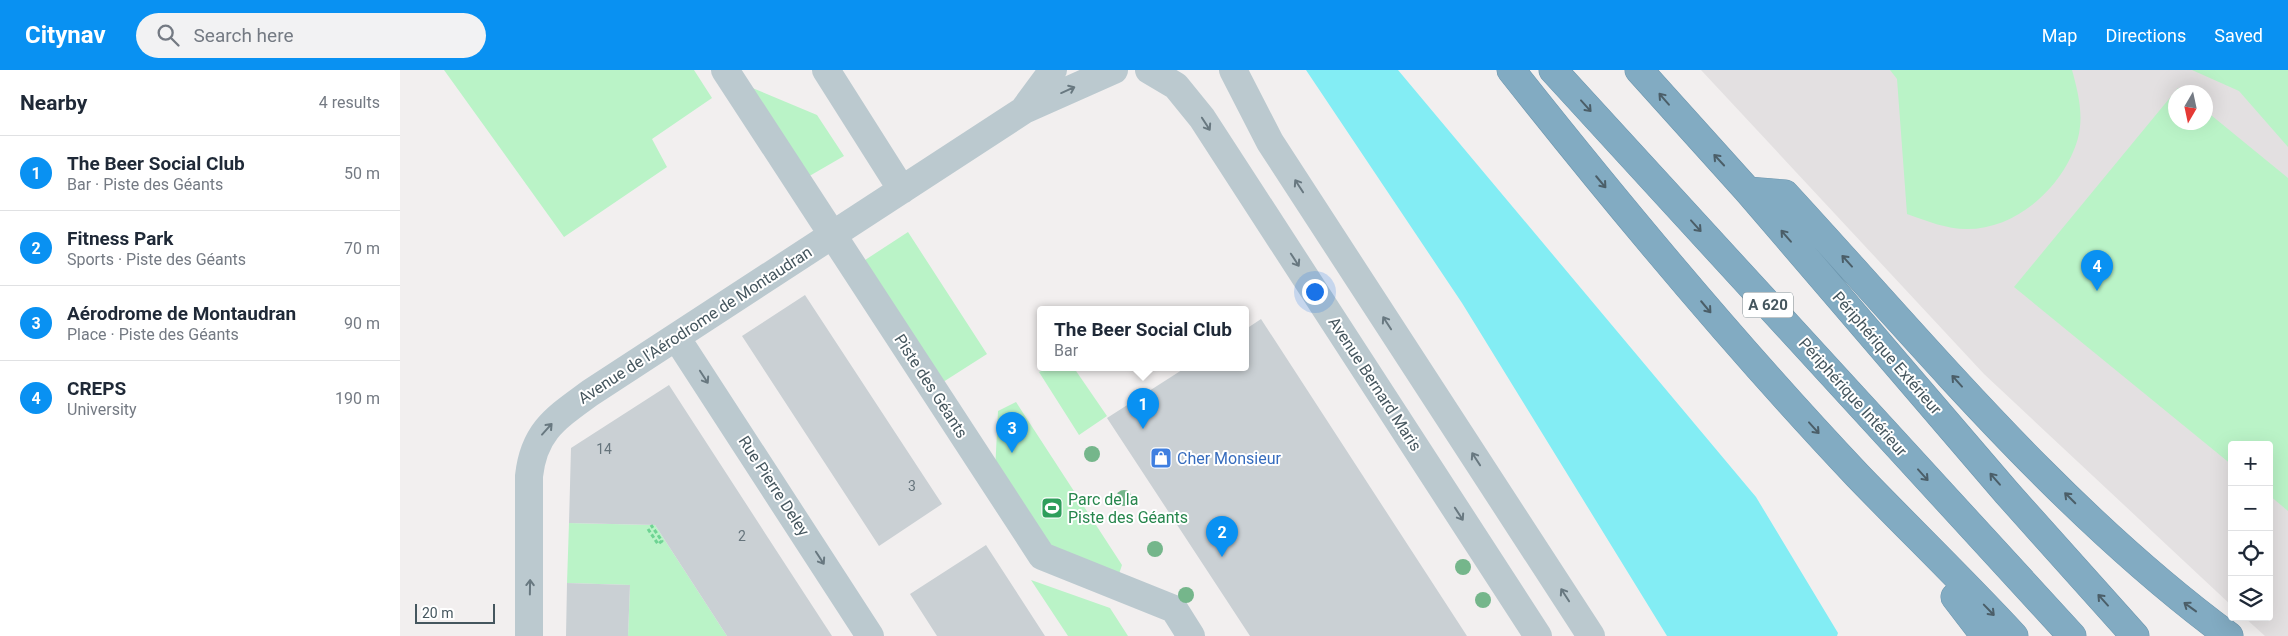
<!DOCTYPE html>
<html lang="en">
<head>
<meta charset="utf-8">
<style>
  :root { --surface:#fff; --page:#f2f2f3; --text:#1f2937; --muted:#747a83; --line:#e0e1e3; --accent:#0991f2 }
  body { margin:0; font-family:Roboto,sans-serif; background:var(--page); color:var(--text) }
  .controls { position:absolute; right:15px; bottom:15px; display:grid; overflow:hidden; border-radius:5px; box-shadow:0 5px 20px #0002 }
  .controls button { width:45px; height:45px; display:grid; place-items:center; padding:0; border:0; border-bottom:1px solid var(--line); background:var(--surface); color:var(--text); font:25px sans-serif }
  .compass { position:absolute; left:1768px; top:15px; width:45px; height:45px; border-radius:50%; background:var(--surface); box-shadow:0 5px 20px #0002; rotate:189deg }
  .scale { position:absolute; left:15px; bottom:12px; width:80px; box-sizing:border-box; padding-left:5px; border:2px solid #45565e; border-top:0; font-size:14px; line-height:18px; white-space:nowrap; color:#45565e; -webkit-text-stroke:4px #fff; paint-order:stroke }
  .you { position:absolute; left:914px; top:221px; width:18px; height:18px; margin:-12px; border:4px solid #fff; border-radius:50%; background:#1a73e8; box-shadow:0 0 0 8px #1a73e833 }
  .badge { display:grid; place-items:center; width:32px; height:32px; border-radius:50%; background:var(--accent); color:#fff; font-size:16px; font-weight:700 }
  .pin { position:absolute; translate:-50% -41px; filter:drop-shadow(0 1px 2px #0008) }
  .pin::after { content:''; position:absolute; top:26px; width:18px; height:15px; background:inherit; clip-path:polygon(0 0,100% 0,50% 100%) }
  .popup { position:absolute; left:637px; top:236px; width:212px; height:65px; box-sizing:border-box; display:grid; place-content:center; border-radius:5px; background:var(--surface); filter:drop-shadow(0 1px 4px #0005); font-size:16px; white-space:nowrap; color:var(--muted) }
  .popup b { font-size:19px; color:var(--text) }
  .popup::after { content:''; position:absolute; left:50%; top:100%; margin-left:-10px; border:10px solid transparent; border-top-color:var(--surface) }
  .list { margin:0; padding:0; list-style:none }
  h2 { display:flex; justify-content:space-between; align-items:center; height:65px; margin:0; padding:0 20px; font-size:21px }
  h2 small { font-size:16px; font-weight:400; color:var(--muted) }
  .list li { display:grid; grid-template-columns:32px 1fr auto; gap:15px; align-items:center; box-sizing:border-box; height:75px; padding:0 20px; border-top:1px solid var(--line) }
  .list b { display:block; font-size:19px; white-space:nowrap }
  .list p { margin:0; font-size:16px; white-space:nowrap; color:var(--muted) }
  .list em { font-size:16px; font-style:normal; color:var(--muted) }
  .icon { flex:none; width:28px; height:28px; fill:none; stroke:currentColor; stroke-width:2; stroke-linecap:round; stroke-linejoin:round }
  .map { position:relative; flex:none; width:1888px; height:566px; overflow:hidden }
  header { display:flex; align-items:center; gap:30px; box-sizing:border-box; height:70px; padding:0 25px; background:var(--accent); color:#fff }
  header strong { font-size:24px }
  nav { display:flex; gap:28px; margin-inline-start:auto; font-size:18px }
  .search { width:350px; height:45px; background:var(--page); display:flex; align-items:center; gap:12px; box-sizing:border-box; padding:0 18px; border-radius:28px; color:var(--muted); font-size:19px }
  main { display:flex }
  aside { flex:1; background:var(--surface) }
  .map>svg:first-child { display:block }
  .education { fill:#e3e0e1; fill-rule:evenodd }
  .green { fill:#baf3c7 }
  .water { fill:#83edf4 }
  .building { fill:#cad0d4 }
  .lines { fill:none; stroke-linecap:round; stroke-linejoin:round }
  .highway-casing { stroke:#6d96ae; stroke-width:29 }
  .path { stroke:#6ed493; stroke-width:3; stroke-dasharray:4 2.5; stroke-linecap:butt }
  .minor { stroke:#bbc9cf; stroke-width:28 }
  .highway { stroke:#82abc2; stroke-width:28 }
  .tree { fill:#75b68b }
  .oneway { stroke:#687880 }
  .oneway2 { stroke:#4b5e68 }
  .labels { text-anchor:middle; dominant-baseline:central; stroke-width:4; stroke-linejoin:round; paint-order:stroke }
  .number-label { font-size:14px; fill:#66747c }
  .shield { fill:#fff; stroke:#7d898e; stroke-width:1 }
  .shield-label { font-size:15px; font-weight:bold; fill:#45565e }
  .street-label { font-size:16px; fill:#45565e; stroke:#fff }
  .shop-label { font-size:16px; fill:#366cbe; stroke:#fff; text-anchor:start }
  .leisure-label { font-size:16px; fill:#27864d; stroke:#fff; text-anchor:start }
</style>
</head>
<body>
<header>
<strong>Citynav</strong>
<div class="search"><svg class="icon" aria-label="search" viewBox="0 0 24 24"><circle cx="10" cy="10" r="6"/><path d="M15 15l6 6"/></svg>Search here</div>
<nav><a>Map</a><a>Directions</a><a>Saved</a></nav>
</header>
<main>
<aside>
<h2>Nearby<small>4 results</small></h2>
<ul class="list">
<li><span class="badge">1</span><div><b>The Beer Social Club</b><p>Bar · Piste des Géants</p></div><em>50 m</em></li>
<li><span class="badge">2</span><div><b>Fitness Park</b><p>Sports · Piste des Géants</p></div><em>70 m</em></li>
<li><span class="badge">3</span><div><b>Aérodrome de Montaudran</b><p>Place · Piste des Géants</p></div><em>90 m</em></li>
<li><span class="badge">4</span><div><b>CREPS</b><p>University</p></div><em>190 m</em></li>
</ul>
</aside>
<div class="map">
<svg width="1888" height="566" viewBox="0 0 1888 566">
  <rect width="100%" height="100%" fill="#f2efef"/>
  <path class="education" d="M1301,0H1888V566H1865L1844,547H1869V375H1832V536L1584,304ZM1776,22H1806V52H1776Z"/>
  <path class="green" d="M44,0H294L312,28L252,69L267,97L164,167Z
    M1490,0H1672C1678,22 1684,45 1678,68C1665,115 1618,159 1567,159C1546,159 1527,151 1507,144L1497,9Z
    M1792,0H1888V77L1839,21Z
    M350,17L417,45L444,86L406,108Z
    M1778,18L1783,22H1776V52H1806V41L1888,108V441L1869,425V375H1832V395L1614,217Z
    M508,162L587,284L540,314L462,192Z
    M647,298H674L707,346L679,365L639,302Z
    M616,332L722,495L718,507L646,479L595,402L598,341Z
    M169,453L255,455L327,566H228L230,515L167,513Z
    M631,510L710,538L728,566H668Z"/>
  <path class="water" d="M906,0H998L1356,427L1438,563L1437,566H1267L1062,233Z"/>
  <path class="building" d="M405,225L542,434L479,476L342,266Z
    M861,249L1067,566H850L707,348L785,298H846V259Z
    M269,315L389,500L432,566H327L255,455L169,453L171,378Z
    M586,475L645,566H537L510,524Z
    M167,513L230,515L228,566H166Z"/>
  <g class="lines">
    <g class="highway-casing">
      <path id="highway" d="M1111,0C1221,139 1335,276 1457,405C1509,459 1563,511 1614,566
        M1153,0L1672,566
        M1239,0L1348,121L1607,423L1735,566
        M1348,121L1385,124C1526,277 1661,442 1829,566
        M1555,527L1585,566"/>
    </g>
    <path class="path" d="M248,459L258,474L262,471L251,455"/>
    <path class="minor" d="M325,0L642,486L774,539L791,566
      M426,0L502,120
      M749,0L776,16L802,48L1138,566
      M833,0L870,72L1191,566
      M625,38L653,0
      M276,267L470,566
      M129,566V406C134,361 156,348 190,323L624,40L714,0"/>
    <use href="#highway" class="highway"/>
  </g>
  <g class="tree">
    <circle cx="692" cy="384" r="8"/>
    <circle cx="724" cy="428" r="8"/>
    <circle cx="755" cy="479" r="8"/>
    <circle cx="1063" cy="497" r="8"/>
    <circle cx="786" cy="525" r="8"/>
    <circle cx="1083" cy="530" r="8"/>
  </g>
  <defs><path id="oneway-shaft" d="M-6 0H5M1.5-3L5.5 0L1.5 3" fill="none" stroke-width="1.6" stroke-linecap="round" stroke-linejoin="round" transform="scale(1.25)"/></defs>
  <g class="oneway">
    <use href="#oneway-shaft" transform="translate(668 20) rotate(-24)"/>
    <use href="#oneway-shaft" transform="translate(806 54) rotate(57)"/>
    <use href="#oneway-shaft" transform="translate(899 116) rotate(-123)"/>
    <use href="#oneway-shaft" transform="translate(895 190) rotate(57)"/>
    <use href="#oneway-shaft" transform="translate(987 253) rotate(-123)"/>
    <use href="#oneway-shaft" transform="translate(304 307) rotate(57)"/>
    <use href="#oneway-shaft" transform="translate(147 359) rotate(-48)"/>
    <use href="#oneway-shaft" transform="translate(1076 389) rotate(-123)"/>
    <use href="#oneway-shaft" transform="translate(1059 444) rotate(57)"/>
    <use href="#oneway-shaft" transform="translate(420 488) rotate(57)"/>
    <use href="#oneway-shaft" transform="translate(130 517) rotate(-89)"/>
    <use href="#oneway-shaft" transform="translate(1165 525) rotate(-123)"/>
  </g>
  <g class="oneway2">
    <use href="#oneway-shaft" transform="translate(1264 29) rotate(-131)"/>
    <use href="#oneway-shaft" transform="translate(1186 36) rotate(48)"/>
    <use href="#oneway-shaft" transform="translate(1319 90) rotate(-133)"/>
    <use href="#oneway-shaft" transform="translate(1201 112) rotate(50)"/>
    <use href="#oneway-shaft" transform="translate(1296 156) rotate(48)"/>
    <use href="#oneway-shaft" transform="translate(1386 166) rotate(-131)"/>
    <use href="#oneway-shaft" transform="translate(1447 191) rotate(-132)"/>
    <use href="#oneway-shaft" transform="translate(1306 237) rotate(50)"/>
    <use href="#oneway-shaft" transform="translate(1557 311) rotate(-132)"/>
    <use href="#oneway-shaft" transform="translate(1414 358) rotate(48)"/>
    <use href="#oneway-shaft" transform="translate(1523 405) rotate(48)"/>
    <use href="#oneway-shaft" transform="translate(1595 409) rotate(-131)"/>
    <use href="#oneway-shaft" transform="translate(1670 428) rotate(-135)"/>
    <use href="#oneway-shaft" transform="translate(1703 530) rotate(-132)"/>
    <use href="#oneway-shaft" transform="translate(1790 537) rotate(-144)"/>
    <use href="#oneway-shaft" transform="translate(1589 540) rotate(46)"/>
  </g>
  <defs>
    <g id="shop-square" transform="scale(1.125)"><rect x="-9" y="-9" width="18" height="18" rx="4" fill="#3f7fe0" stroke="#fff"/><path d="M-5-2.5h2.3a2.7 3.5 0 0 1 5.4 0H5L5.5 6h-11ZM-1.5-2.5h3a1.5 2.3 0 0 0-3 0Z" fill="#fff"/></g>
    <g id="stadium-square" transform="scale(1.125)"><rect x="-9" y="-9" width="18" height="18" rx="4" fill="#2e9e5b" stroke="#fff"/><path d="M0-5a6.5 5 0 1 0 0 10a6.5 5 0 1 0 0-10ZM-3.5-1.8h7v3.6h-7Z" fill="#fff"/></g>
  </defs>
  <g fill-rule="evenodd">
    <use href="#shop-square" x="761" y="388"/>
    <use href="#stadium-square" x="652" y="438"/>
  </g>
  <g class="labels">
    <g class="number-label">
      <text x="204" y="379">14</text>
      <text x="512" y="416">3</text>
      <text x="342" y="466">2</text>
    </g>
    <rect class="shield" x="1343" y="222.5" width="50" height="25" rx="4"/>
    <g class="shield-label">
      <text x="1368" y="235">A 620</text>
    </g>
    <g class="street-label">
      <text transform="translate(295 255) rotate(-33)">Avenue de l'Aérodrome de Montaudran</text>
      <text transform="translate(1487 283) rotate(49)">Périphérique Extérieur</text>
      <text transform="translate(975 314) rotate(57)">Avenue Bernard Maris</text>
      <text transform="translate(531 316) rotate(57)">Piste des Géants</text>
      <text transform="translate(1453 327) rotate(48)">Périphérique Intérieur</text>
      <text transform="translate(374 416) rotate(57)">Rue Pierre Deley</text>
    </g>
    <g class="shop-label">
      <text x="777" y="388">Cher Monsieur</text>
    </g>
    <g class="leisure-label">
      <text x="668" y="429">Parc de la<tspan x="668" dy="18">Piste des Géants</tspan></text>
    </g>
  </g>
</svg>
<div class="controls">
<button>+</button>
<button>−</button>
<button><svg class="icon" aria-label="locate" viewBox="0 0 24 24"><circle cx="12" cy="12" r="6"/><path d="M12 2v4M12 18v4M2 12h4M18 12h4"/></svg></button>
<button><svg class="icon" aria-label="layers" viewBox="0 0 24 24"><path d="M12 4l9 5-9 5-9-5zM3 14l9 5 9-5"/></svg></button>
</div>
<svg class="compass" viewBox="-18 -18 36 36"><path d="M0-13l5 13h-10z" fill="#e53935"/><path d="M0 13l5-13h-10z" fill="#747a83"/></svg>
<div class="scale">20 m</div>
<div class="you"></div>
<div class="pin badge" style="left:743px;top:359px">1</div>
<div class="popup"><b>The Beer Social Club</b>Bar</div>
<div class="pin badge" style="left:822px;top:487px">2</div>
<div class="pin badge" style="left:612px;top:383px">3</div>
<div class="pin badge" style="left:1697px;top:221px">4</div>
</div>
</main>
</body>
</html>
